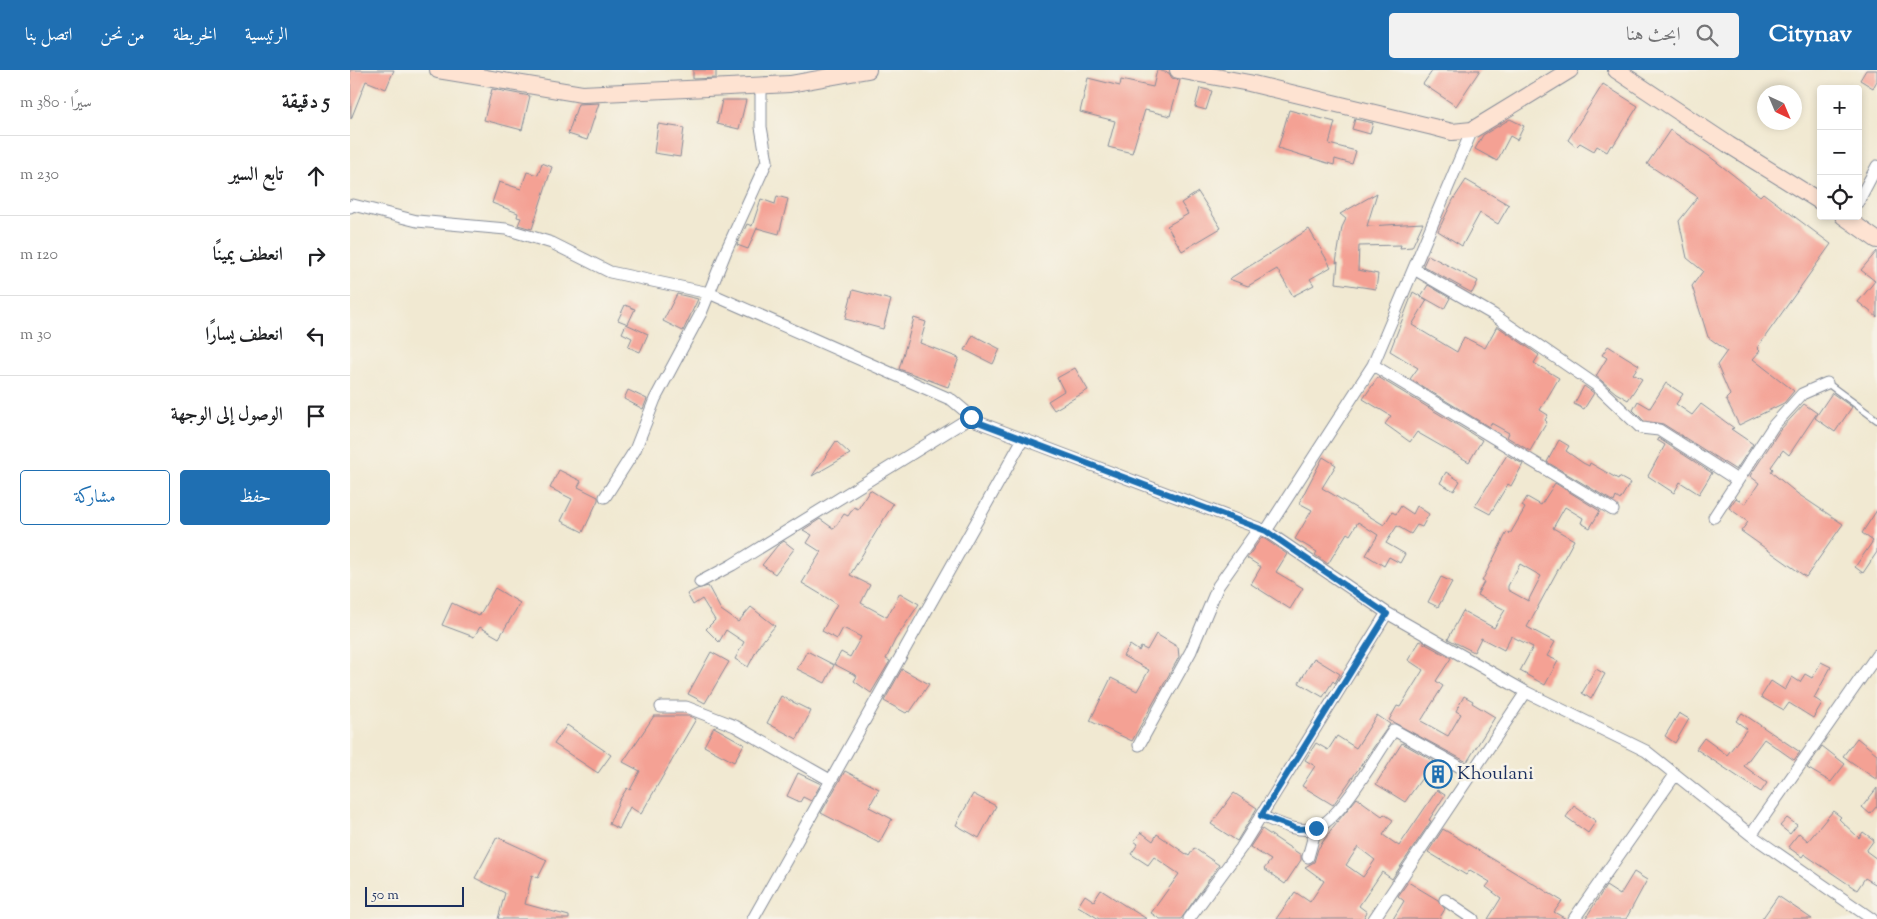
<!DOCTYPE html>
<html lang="ar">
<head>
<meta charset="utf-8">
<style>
  :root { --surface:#fff; --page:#f2f2f2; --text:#202124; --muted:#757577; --line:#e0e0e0; --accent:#1f6fb2 }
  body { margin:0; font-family:"Sorts Mill Goudy",Amiri,serif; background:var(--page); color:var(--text); direction:rtl }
  .controls { position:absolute; right:15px; top:15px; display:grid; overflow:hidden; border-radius:5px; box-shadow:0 2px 8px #0003 }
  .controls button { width:45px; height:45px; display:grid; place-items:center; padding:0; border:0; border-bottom:1px solid var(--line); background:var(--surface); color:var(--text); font:25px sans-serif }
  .compass { position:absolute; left:1407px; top:15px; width:45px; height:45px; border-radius:50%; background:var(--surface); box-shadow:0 2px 8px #0003; rotate:136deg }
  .scale { position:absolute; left:15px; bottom:12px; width:99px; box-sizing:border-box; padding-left:5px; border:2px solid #1b2f5e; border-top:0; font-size:14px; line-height:18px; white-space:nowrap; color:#1b2f5e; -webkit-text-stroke:4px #f7f3e8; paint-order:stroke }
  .stop { position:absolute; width:15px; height:15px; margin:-11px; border:4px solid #1f6fb2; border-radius:50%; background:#fff }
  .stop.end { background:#1f6fb2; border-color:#fff; box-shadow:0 1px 5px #0008 }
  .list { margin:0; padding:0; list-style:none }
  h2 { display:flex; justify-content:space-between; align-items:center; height:65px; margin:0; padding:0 20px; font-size:21px }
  h2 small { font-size:16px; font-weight:400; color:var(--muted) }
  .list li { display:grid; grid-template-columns:32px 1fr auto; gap:15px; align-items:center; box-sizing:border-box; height:80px; padding:0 20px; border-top:1px solid var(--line) }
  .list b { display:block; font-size:19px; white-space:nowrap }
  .list em { font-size:16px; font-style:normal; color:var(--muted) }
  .actions { display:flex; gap:10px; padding:15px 20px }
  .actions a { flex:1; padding:11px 0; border:1px solid var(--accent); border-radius:5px; text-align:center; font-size:18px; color:var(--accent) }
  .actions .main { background:var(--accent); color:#fff }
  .icon { flex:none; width:28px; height:28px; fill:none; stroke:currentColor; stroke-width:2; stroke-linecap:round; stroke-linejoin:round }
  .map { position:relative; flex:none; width:1527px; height:849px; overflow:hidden; direction:ltr }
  header { display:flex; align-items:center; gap:30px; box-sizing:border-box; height:70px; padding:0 25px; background:var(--accent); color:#fff }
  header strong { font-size:24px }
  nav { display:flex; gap:28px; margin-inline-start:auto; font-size:18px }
  .search { width:350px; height:45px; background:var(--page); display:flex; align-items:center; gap:12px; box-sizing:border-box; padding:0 18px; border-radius:5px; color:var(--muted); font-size:19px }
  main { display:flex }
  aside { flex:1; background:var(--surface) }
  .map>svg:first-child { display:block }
  .building { fill:#f4a194; fill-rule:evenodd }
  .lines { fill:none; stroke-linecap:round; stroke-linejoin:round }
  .lane-casing { stroke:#868c98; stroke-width:8 }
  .street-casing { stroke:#868c98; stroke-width:13 }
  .secondary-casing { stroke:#868c98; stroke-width:18 }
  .lane { stroke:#fff; stroke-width:5.5 }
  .street { stroke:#fff; stroke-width:11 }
  .secondary { stroke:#fee3d2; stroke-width:16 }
  .route { stroke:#1f6fb2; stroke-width:6 }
  .labels { text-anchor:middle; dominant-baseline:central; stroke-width:5; stroke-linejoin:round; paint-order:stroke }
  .poi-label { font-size:19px; fill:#1b2f5e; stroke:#f7f3e8; text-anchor:start }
</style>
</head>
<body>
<header>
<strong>Citynav</strong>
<div class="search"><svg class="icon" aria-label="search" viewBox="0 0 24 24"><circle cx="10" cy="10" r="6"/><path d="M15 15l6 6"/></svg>ابحث هنا</div>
<nav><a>الرئيسية</a><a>الخريطة</a><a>من نحن</a><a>اتصل بنا</a></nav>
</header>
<main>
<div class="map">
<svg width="1527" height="849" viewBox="0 0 1527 849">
  <rect width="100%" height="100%" fill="#f7f3e8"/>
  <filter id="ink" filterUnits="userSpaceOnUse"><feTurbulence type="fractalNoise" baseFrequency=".02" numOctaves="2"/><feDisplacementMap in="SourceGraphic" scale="10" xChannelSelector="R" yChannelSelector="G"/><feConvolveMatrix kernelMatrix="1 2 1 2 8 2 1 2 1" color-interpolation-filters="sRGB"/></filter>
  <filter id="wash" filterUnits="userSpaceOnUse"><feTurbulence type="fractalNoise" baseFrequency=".0096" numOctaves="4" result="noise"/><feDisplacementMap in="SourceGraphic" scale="20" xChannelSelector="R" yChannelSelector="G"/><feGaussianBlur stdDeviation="1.12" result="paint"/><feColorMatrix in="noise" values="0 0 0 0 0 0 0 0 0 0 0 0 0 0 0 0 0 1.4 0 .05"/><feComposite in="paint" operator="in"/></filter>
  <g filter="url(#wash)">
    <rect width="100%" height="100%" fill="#f1e9d2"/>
    <g id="blocks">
      <path class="building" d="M0,0H44L36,19L16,11L1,49Z
        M343,0H366V8L343,9Z
        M807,0L819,3L822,8L830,10L820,46L795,40L782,83L758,77L765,51L730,42L738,8L770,16L771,10L803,17Z
        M1083,0H1130L1106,36L1073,14Z
        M1516,0H1527V11L1523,18L1510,10Z
        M1253,14L1288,36L1263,76L1261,75L1257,82L1247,76L1244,81L1230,73L1226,77L1218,70Z
        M850,18L862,21L856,40L845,37Z
        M142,19L180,26L172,60L134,50Z
        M372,30H396L389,59L367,54Z
        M249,33L237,70L218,64L228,34Z
        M939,40L985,52L979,74L1006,81L1002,94L985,89L984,95L928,78Z
        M1005,49L1023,53L1020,64L1002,59Z
        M1160,49L1174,56L1167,70L1160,66L1147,91L1125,79L1133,65Z
        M308,54L334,58L330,87L304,83Z
        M1320,60L1359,86L1410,126L1413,123L1481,174L1407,278L1410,281L1403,289L1444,321L1434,333L1389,355L1376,329L1380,325L1367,295L1377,281L1358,267L1342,216L1353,201L1337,188L1329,151L1348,127L1297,94Z
        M192,93L202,97L182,159L168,155L171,148L167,147L168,143L142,133L149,112L171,119L177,102L188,105Z
        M1116,110L1159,135L1148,154L1130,143L1112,176L1088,161L1103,130Z
        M848,122L871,158L832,181L817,156L838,144L831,133Z
        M1027,123L1017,156L1073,153L1062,177L1050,178L1051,175L1009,176L1008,200L1028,204L1026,219L986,213L988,192L986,193L992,157L996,149L990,144Z
        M427,126L438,129L429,164L407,158L398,179L387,175L397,154L402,156L411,129L425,134Z
        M959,159L981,197L960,209L964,215L943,226L927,199L898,216L879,209Z
        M1527,181V247L1508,232L1525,211L1511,200Z
        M1078,185L1128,211L1122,223L1073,196Z
        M1078,215L1100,228L1094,239L1071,226Z
        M503,220L541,230L533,259L495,249Z
        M1063,222L1077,230L1062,255L1107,282L1114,267L1135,278L1147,256L1189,285L1184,293L1209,308L1190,340L1198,345L1195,350L1197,352L1180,381L1157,367L1159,363L1141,353L1139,357L1060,309L1068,298L1040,281Z
        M327,224L348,229L333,261L313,251Z
        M275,235L285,239L278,254L268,250Z
        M564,248L576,252L570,273L609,288L598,317L549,299Z
        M276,254L298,264L290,282L278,277L282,268L272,263Z
        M623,265L650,279L643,294L615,280Z
        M1258,276L1289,295L1283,304L1292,309L1278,330L1266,323L1246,306L1257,288L1252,285Z
        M725,298L738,320L704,340L698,331L714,321L707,308Z
        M1028,307L1132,370L1119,392L1070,364L1067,362L1060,372L1035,354L1041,346L1013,329Z
        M1316,313L1333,324L1326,334L1342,345L1351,334L1384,358L1381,359L1403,374L1386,400L1313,354L1294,351L1283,340L1288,331L1300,338Z
        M1234,316L1244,323L1234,339L1224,334Z
        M278,320L297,329L293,339L274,329Z
        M1482,323L1502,337L1485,362L1465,348Z
        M1454,334L1467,343L1439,385L1433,380L1421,397L1423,399L1421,402L1448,424L1493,454L1456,507L1391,461L1398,452L1379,438L1386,428L1395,434L1409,413L1400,406L1430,360Z
        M1308,368L1362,403L1349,424L1330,412L1324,423L1298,406L1315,375L1307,370Z
        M1209,370L1219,376L1216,381L1233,393L1239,396L1240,393L1268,409L1269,407L1280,413L1270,430L1266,427L1264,432L1197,392Z
        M486,371L500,384L462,406L480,380Z
        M1157,385L1173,394L1161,416L1158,414L1140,444L1125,436Z
        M973,387L986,395L972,418L1034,455L1042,442L1046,444L1051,436L1063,444L1067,436L1079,444L1072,457L1067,455L1061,464L1047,456L1036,473L1055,484L1050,493L1039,487L1034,496L1016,485L1028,465L1008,452L1000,465L997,463L978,494L965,485L967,482L945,469L962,440L949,433Z
        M209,400L231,411L228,417L248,427V430L233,462L211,451L222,429L200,418Z
        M1096,402L1110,411L1104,421L1090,413Z
        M1205,413L1250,441L1240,458L1231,453L1233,448L1215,437L1203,458L1224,470L1177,557L1205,572L1197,586L1208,591L1195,615L1170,601L1183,577L1161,566L1154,580L1131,568L1124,582L1098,569L1113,541L1144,558L1155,540L1127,525L1134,512L1132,511L1157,462L1160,464L1175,438L1172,436L1177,427L1191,435ZM1170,494L1191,506L1178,531L1158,520V516Z
        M520,420L543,434L500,505L520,515L511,533L537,547L550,523L569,534L545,570L536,589L540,591L521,623L504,611L507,606L484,594L491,582L500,587L511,567L493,558L487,569L472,561L487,534L452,513L471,482L457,473L462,465L453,460L470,449L484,459L494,444L498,446L504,437L508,439Z
        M1527,440V482L1513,503L1505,497L1523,471L1512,463Z
        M912,467L937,484L926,502L953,518L940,539L901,514L911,497L897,488Z
        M434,471L444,479L425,504L412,495L427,476Z
        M1091,507L1102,512L1088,537L1078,532Z
        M358,516L371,540L388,552L401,537L425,556L410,574L398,597L385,589L394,572L376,560L369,572L356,559L365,550L352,529L343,535L337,524L347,519Z
        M145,518L170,533L149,568L130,557L124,567L92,555L102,533L129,546Z
        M806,564L828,577L829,587L782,671L740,651L761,608L787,621L799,600L773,586L780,575L789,581L791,577L797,580Z
        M1070,571L1101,588L1086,611L1093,616L1071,651L1098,666L1111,644L1106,641L1114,626L1123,631L1122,633L1145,647L1117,692L1039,650L1047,636L1050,637L1073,600L1058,590Z
        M457,581L484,595L475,613L447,599Z
        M361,582L379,592L355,633L338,624Z
        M964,588L990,604L985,613L983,611L973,627L949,613Z
        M1471,592L1481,597L1464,628L1472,633L1463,648L1439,633L1434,640L1411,627L1421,611L1435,620L1442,607L1450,612L1455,604L1462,608Z
        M552,599L579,614L560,642L558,641L556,643L534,631Z
        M1246,599L1255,604L1241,629L1232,623Z
        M431,626L461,641L447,669L417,653Z
        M1329,643L1339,649L1325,673L1315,666Z
        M1392,643L1450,682L1444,690L1414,669L1394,696L1417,713L1411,722L1346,679L1354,668L1377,685L1397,659L1386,651Z
        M1027,645L1040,654L983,735L952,716L965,696L955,690L966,673L978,680L987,666L1006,678Z
        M304,646H339L346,649L291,744L280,737L269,759L259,754L269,731L277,718L280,720L290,701L273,692Z
        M217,655L261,685L248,703L204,674Z
        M364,657L394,674L384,692L354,676Z
        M1507,668L1527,684V710L1493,686Z
        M1052,673L1084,691L1055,732L1026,714Z
        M1472,676L1495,694L1481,712L1457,698Z
        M495,701L529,719L519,737L542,749L529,773L471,743Z
        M448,703L471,714L461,731L453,727L450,732L437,726Z
        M1527,718V736L1520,744L1512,737Z
        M1087,720L1095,725L1079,750L1081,751L1042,809L1032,802L1009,836L1017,842L1013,849H926L945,822L960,832L974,811L955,797L964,792L968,779L983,757L1007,728L1032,746L1034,744L1043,750L1033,765L1049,776ZM1008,777L1025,790L1013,807L996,795Z
        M884,723L907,738L887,771L861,754Z
        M623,724L646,736L629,768L606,755Z
        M1224,736L1246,751L1238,763L1216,747Z
        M1483,741L1491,747L1489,749L1509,768L1513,762L1524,770L1516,781L1527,789V815L1515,808L1507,820L1454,784L1452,787L1438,777L1449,763L1458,771Z
        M1437,748L1447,755L1440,764L1430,756Z
        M912,759L951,785V790L935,814L914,799L921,790L900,777Z
        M1093,759L1212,831L1204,842L1216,849H1138L1151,828L1136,817L1140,812L1120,800L1116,805L1078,782Z
        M791,762L803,771L807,764L839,786L844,778L869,795L831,849H810L801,843L829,804L804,787L798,795L781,784L788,774L784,771Z
        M147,767L197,790L188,808L182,805L175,834L219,846V849H148L155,823L125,808Z
        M1284,802L1297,810L1276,849H1235L1256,816L1270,825Z
        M1058,812L1088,830L1095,839L1089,849H1043L1054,831L1048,826Z
        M751,820L774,835L797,849H749L728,836L735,825L744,831Z
        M1428,826L1462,849H1412Z"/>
    </g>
  </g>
  <g filter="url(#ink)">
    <use href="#blocks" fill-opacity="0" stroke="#868c98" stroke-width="1"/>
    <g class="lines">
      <g class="lane-casing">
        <path id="lane" d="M1477,313L1527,350"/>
      </g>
      <g class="street-casing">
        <path id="street" d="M1508,132L1527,96
          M0,137L3,135L67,151L156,159L202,173L260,202L359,223L602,330L628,352L673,369
          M1064,199L1144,245L1246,315L1291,358L1309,360L1387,410
          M1023,295L1263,440
          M255,427L285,380L305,329L351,243L376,181L417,91L411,57V16
          M1364,447L1424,355L1452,324L1477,313
          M916,461L1023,295L1122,60
          M350,512L382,495L621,347
          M311,637H336L385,656L480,710
          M789,675L841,581L868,516L909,458
          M911,746C927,752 948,764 966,758C992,748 1027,683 1044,660L1121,703
          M1401,765L1527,585
          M958,787L966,758
          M1095,830L1123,849
          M403,849L673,369L916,461L1037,543L1176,622L1296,681L1401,765L1522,849
          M839,849L891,778L1037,543
          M1024,849L1176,622
          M1224,849L1325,705"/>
      </g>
      <g class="secondary-casing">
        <path id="secondary" d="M88,0L232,24L440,14L518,0
          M828,0L899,13L1083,57L1102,62L1122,60L1220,0
          M1266,0L1379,75L1471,132
          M1493,146L1527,170"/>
      </g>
      <use href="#lane" class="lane"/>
      <use href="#street" class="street"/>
      <use href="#secondary" class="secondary"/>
    </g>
  </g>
  <g class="lines" filter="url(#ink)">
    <path class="route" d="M621,347L628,352L916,461L1037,544L911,746L948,759L966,758"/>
  </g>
  <defs>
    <g id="building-ring" transform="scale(1.4375)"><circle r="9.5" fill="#f7f3e8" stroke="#1f6fb2" stroke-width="1.5"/><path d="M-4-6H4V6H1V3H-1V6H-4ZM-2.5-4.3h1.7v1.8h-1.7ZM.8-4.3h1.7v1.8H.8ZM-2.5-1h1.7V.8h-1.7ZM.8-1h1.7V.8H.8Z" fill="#1f6fb2"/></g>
  </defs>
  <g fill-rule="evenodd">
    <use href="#building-ring" x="1088" y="704"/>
  </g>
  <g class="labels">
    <g class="poi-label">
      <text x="1107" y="704">Khoulani</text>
    </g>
  </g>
</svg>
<div class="controls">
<button>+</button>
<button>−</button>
<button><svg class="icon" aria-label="locate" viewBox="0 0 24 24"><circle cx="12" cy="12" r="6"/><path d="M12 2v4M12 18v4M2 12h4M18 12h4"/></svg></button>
</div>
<svg class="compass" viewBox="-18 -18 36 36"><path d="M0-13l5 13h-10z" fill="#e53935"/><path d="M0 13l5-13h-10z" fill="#757577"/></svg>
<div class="scale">50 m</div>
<div class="stop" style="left:621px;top:347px"></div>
<div class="stop end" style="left:966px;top:758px"></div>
</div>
<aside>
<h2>5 دقيقة<small>سيرًا · 380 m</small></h2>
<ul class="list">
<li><svg class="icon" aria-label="ahead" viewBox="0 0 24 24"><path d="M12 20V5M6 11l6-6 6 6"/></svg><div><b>تابع السير</b></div><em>230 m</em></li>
<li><svg class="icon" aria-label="right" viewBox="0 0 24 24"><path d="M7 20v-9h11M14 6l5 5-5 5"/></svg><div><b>انعطف يمينًا</b></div><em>120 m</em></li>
<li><svg class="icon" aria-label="left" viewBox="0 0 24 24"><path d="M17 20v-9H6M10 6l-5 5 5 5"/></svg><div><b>انعطف يسارًا</b></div><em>30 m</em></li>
<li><svg class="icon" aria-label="arrive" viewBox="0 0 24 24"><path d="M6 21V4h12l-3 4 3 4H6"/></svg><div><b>الوصول إلى الوجهة</b></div></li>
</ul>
<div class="actions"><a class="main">حفظ</a><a>مشاركة</a></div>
</aside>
</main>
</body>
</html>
